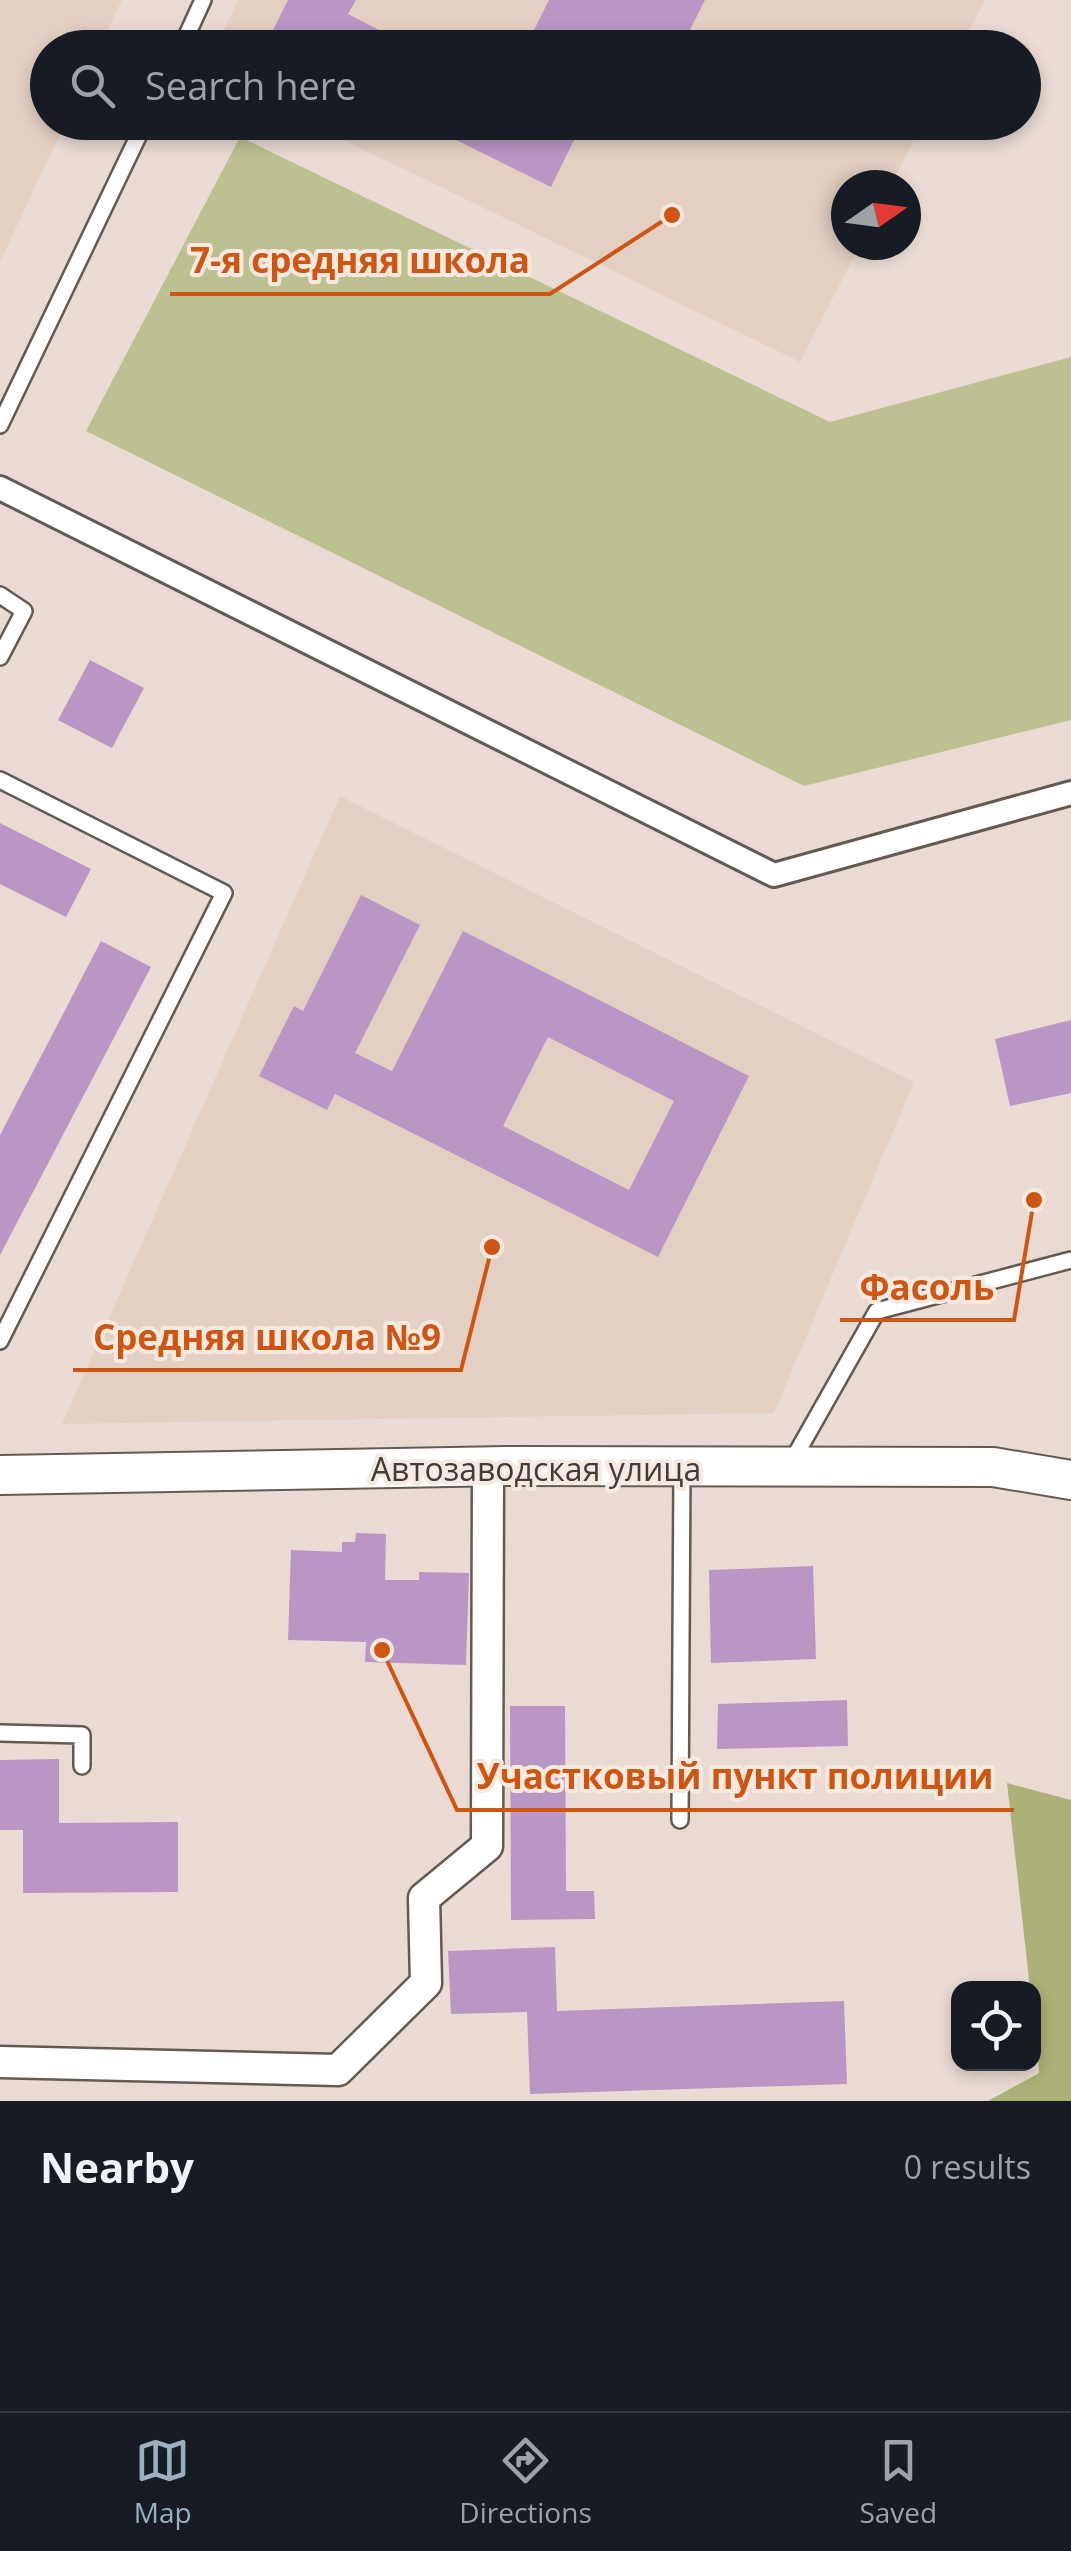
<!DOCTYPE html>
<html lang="en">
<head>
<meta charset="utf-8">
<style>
  :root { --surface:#171b24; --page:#242831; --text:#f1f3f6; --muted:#9ea1a6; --line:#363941; --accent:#99b0bf }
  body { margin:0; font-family:"Open Sans",sans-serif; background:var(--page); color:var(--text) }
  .controls { position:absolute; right:30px; bottom:30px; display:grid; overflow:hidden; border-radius:20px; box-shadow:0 5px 15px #0003 }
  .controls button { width:90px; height:90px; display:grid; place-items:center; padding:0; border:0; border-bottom:2px solid var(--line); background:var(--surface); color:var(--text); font:50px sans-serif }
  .compass { position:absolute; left:831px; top:170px; width:90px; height:90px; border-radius:50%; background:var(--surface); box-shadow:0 5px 15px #0003; rotate:76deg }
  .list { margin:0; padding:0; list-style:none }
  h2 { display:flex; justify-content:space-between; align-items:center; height:130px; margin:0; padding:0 40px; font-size:42px }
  h2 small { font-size:32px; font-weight:400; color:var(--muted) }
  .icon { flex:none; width:55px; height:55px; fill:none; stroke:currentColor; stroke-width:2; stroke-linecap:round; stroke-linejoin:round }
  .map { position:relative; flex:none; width:1071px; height:2101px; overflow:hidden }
  .search { position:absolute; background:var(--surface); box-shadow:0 5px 15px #0003; left:30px; right:30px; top:30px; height:110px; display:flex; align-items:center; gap:25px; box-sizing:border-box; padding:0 35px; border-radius:55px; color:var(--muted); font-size:38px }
  .sheet { height:310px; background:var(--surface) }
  nav { display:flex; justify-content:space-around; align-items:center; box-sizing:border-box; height:140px; border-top:2px solid var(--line); background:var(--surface); font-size:28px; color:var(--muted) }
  nav a { display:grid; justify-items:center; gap:5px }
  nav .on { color:var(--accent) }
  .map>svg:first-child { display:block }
  .built { fill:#e4d0c3 }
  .green { fill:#bdc192 }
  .forest { fill:#acb177 }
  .building { fill:#ba96c5; fill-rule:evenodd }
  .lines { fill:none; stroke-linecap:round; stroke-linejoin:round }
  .service-casing { stroke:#655a52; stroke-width:20 }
  .pedestrian-casing { stroke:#655a52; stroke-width:28 }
  .minor-casing { stroke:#655a52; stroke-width:35 }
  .tertiary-casing { stroke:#655a52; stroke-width:42 }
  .service { stroke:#fff; stroke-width:15 }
  .pedestrian { stroke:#fff; stroke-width:22 }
  .minor { stroke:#fff; stroke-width:30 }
  .tertiary { stroke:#fff; stroke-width:38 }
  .labels { text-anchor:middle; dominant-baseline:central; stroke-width:8; stroke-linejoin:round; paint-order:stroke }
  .street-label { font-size:32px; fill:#413c38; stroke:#f6e9e0 }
  .leader { fill:none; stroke:#cf5513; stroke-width:4 }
  .callout-dot { fill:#cf5513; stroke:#f6e9e0; stroke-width:4 }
  .callout-label { font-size:35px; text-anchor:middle; font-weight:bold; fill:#cf5513; stroke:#f6e9e0; stroke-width:8; stroke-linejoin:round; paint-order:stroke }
</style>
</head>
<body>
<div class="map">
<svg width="1071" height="2101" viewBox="0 0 1071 2101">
  <rect width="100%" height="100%" fill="#e9dbd3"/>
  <path class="built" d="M0,0H122L100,47L48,48V122L65,123L0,262Z
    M238,0H985L961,47L215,48Z
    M309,123H922L891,185H846V245H860L800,362Z
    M340,796L914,1082L774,1413L62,1424Z"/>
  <path class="green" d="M240,137L830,422L1071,357V720L804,786L86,431Z"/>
  <path class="forest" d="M1007,1783L1071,1800V2101H988L1039,2073L1034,1988H1030Z"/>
  <path class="building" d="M288,0H356L348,14L414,48H264Z
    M549,0H705L681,48H596L572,36L567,48H525Z
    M420,122H554L577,134L551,187Z
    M90,660L144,688L112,748L58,720Z
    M0,823L91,869L66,917L0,884Z
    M361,895L420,925L355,1053L392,1071L463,931L749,1076L658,1257L335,1094L327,1110L259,1076L294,1006L303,1011ZM548,1037L674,1101L629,1190L503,1126Z
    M101,941L151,967L0,1255V1135Z
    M1071,1020V1093L1010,1106L995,1039Z
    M356,1533L386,1534L385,1580H419V1572L469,1573L466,1665L365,1662L366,1642L288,1640L291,1550L342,1552V1542H355Z
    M813,1566L816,1659L711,1663L709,1570Z
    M847,1700L848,1746L717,1749L718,1704Z
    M510,1706H565L566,1891H594L595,1919L511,1920Z
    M59,1759V1823L178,1822V1892L23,1893V1830H0V1760Z
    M555,1947L557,2011L844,2001L847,2084L530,2094L527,2012L451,2014L448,1951Z"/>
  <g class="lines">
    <g class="service-casing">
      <path id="service" d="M181,48L203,0
        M0,425L145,122
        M0,595L24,611L0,657
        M0,780L224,893L0,1341
        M791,1463L877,1311L1071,1260
        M0,1733L82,1735V1766
        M680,1820L682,1466"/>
    </g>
    <g class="pedestrian-casing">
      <path id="pedestrian" d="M0,488L774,875L1071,793"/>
    </g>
    <g class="minor-casing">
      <path id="minor" d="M0,2062L338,2070L426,1983L424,1898L487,1846L488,1467"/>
    </g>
    <g class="tertiary-casing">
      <path id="tertiary" d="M0,1475L507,1466L993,1467L1071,1480"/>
    </g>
    <use href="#service" class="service"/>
    <use href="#pedestrian" class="pedestrian"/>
    <use href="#minor" class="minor"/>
    <use href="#tertiary" class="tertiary"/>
  </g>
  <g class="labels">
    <g class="street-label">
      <text x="536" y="1468">Автозаводская улица</text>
    </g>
  </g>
  <path class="leader" d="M672 215L550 294H170M1034 1200L1014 1320H840M492 1247L461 1370H73M382 1650L457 1810H1014"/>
  <g class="callout-dot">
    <circle cx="672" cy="215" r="10"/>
    <circle cx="1034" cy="1200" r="10"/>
    <circle cx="492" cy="1247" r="10"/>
    <circle cx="382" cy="1650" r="10"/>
  </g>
  <g class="callout-label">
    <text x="360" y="273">7-я средняя школа</text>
    <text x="927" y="1300">Фасоль</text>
    <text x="267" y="1350">Средняя школа №9</text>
    <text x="735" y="1789">Участковый пункт полиции</text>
  </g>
</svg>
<div class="controls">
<button><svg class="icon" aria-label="locate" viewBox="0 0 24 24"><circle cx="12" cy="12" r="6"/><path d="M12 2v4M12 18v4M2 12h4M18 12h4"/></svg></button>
</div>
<svg class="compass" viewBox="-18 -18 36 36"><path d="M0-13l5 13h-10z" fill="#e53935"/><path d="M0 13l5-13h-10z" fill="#9ea1a6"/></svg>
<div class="search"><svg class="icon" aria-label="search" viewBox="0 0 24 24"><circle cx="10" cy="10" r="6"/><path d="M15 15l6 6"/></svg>Search here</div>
</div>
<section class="sheet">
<h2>Nearby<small>0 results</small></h2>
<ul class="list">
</ul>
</section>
<nav>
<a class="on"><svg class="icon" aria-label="map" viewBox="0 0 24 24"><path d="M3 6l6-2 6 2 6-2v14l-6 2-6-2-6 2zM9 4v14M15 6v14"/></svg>Map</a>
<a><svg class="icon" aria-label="directions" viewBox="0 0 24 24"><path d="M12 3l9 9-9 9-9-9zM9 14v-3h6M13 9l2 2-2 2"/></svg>Directions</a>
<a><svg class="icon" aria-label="saved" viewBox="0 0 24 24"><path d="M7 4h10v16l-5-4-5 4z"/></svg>Saved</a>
</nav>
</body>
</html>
